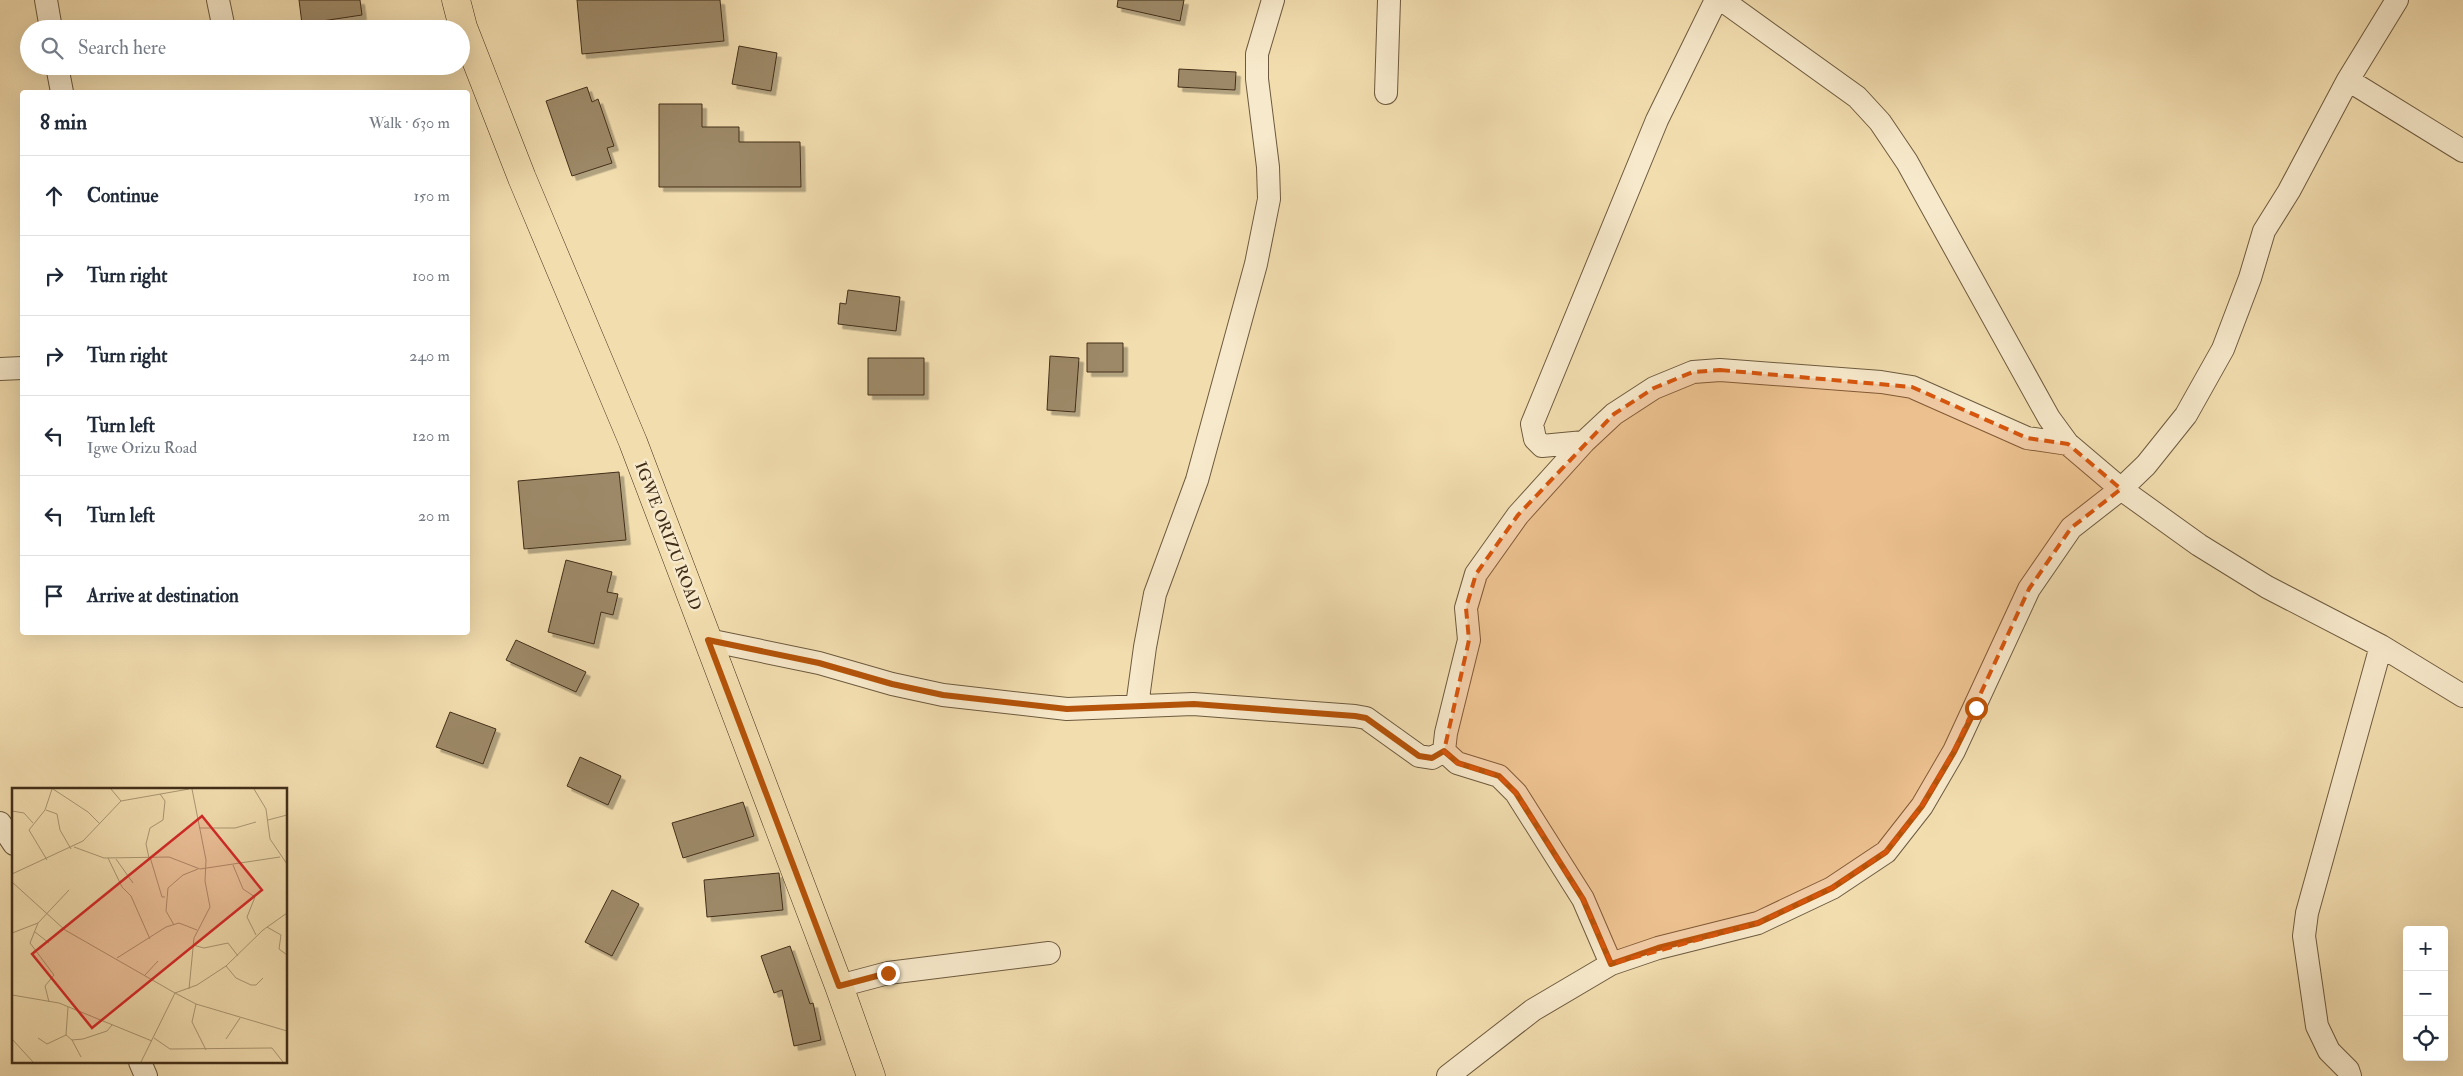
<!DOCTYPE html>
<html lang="en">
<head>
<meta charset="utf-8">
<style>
  :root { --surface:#fff; --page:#f2f2f3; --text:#1f2937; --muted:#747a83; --line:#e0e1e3 }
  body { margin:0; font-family:"IM FELL Double Pica",serif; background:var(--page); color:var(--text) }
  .controls { position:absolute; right:15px; bottom:15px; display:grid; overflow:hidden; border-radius:5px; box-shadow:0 5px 20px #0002 }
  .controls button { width:45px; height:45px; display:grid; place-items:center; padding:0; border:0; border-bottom:1px solid var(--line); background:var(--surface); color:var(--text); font:25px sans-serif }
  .stop { position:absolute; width:15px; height:15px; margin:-11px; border:4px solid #b45309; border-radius:50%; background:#fff }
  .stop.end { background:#b45309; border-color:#fff; box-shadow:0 1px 5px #0008 }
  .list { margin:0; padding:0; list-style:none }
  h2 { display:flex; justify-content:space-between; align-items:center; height:65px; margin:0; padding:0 20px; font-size:21px }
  h2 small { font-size:16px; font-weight:400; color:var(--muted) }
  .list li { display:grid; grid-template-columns:32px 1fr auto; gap:15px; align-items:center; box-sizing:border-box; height:80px; padding:0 20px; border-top:1px solid var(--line) }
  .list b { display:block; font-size:19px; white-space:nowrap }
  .list p { margin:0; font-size:16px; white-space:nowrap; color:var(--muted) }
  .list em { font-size:16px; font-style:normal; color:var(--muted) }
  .icon { flex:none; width:28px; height:28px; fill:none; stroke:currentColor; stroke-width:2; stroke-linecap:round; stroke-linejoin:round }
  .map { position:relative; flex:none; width:2463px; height:1076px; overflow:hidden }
  .search { position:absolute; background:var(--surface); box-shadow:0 5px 20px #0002; left:20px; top:20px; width:450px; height:55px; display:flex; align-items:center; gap:12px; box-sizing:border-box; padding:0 18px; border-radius:28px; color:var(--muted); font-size:19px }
  .panel { position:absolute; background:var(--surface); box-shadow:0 5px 20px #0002; left:20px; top:90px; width:450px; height:545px; border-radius:5px }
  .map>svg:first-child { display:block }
  .building { fill:#9d8967; stroke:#412e19; filter:url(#shadow) }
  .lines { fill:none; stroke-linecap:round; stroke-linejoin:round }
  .minor-casing { stroke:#6d5a3e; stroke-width:24 }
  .major-casing { stroke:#412e19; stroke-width:29 }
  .minor { stroke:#f7e9cb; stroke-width:22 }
  .major { stroke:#f2ddaf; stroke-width:28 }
  .route { stroke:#b45309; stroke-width:6 }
  .marked { fill:#d7550d; fill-opacity:0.2; stroke:#d7550d; stroke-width:4; stroke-dasharray:10 6; stroke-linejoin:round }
  .labels { text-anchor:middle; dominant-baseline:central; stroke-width:5; stroke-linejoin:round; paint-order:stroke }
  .street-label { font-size:16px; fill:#412e19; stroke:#f7e9cb }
  .inset-road { fill:none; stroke:#ab9773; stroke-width:1 }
  .view { fill:#d62828; fill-opacity:0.15; stroke:#d62828; stroke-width:2.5 }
  .inset-edge { fill:none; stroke:#412e19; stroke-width:2.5 }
</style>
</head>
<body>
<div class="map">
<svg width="2463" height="1076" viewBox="0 0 2463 1076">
  <defs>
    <filter id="shadow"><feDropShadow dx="4.5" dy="4.5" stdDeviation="0" flood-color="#0004"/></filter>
  </defs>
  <rect width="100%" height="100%" fill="#f2ddaf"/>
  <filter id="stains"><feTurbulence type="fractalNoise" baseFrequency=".004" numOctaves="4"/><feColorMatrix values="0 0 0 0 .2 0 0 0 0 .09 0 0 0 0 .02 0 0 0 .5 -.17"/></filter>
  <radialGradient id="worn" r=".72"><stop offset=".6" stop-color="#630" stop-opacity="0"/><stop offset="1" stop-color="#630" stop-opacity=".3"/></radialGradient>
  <path class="building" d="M299,0H360L362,15L302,24Z
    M577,0H720L724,41L582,54Z
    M1118,0H1184L1180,21L1117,7Z
    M739,46L777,53L771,91L732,84Z
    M1179,69L1236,72L1235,90L1178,87Z
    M587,87L592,102L598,99L614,146L607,148L612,163L572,176L546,101Z
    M659,104H702V127H739V142H800L801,187H659Z
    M848,290L900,297L896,331L838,324L840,303L846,304Z
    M1087,343H1123V372H1087Z
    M1050,356L1079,358L1075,412L1047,410Z
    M868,358H924V395H868Z
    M619,472L626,540L524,549L518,481Z
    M566,560L612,572L607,592L618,594L613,615L601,612L594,644L548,632Z
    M516,640L586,672L576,692L506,660Z
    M450,712L496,729L483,764L436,747Z
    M580,757L621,776L608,805L567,786Z
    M743,802L754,836L683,858L672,823Z
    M779,873L783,910L707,917L704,880Z
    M612,890L639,904L612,956L585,942Z
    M790,946L810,1004L813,1003L821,1040L794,1046L782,990L774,993L761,956Z"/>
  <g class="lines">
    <g class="minor-casing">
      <path id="minor" d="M46,0L51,29
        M218,0L224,29
        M1722,0L1857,97L1880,122L1907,162L2049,418L2068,444L2121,489L2199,545L2267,587L2381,646L2463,696
        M57,66L62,92
        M2348,80L2463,151
        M1386,93L1389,0
        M0,369L22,368
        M1584,442L1542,446L1535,439L1532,424L1657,120L1716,0
        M708,640L819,663L892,684L943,695L1067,709L1193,704L1355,716L1366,718L1419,756L1432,758L1444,751
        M1137,706L1145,647L1155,594L1197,480L1256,264L1269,199L1268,167L1257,79V54L1273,0
        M1444,751L1446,733L1469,640L1466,608L1476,574L1518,515L1584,442L1614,414L1654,388L1693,372L1720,370L1881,382L1912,387L2027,438L2068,444
        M1444,751L1457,763L1499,776L1516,793L1583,899L1611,964
        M0,823L14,844
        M839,986L888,973L1049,953
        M140,1062L146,1076
        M1448,1076L1533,1010L1611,964L1658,948L1758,923L1832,888L1886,852L1922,806L1954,751L2029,589L2071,528L2121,489L2146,465L2186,415L2223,349L2250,278L2264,231L2289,191L2348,80L2397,0
        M2350,1076L2348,1070L2329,1051L2317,1026L2304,936L2307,913L2381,646"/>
    </g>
    <g class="major-casing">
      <path id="major" d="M456,0L463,27L522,178L633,442L839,986L871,1076"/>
    </g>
    <use href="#minor" class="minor"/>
    <use href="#major" class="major"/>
  </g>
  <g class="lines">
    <path class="route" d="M888,973L839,986L708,640L819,663L892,684L943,695L1067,709L1194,704L1355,716L1366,718L1419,756L1432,758L1444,751L1458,763L1499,776L1516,793L1583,899L1611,964L1658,948L1758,923L1832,888L1886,852L1922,806L1954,752L1976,708"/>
  </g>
  <path class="marked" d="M1720,370L1912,387L2027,438L2068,444L2121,489L2071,528L2029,589L1954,751L1922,806L1886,852L1832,888L1758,923L1611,964L1583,899L1516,793L1499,776L1457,763L1444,751L1469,640L1466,608L1476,574L1518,515L1614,414L1654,388L1693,372Z"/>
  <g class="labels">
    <g class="street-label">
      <text transform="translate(668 536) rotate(69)">IGWE ORIZU ROAD</text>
    </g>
  </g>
  <g transform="translate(12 788)">
    <rect width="275" height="275" fill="#f2ddaf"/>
    <path class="inset-road" d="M41,1L76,24L88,36M99,1L109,13M242,1L254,21L258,51L275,76M34,22L45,26L48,42L59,61M0,23L12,25L21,35M256,32L275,27M187,40H223L244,34M62,59L92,70L157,69L188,81L268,69M138,69L150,109H153M96,70L110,99L119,108L138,151M137,70L134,56L138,40L151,32L153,13L148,6M104,71L121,95M35,72L17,42L33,22L40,1M221,77L231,101L243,109L235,129L244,147M0,86L71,53L109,13L177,1M0,94L53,142L163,205L184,216L275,243M26,135L18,155L42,187L33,198L37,214M162,137L154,123L156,100L171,87L186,81M255,139L269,147L267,161L275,167M23,144L37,155M0,145L26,135L57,102M181,157L192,160L216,155L226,168M105,170L154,139L167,135L185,142M214,178L224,190L239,197H244L251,190M133,187L146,173M177,201L182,150L198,119L193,93L194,72L180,1M0,207L47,215L140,253M184,216L180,234L194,262M54,247L56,219M26,250L35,256L54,247L60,252L71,251L95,243L100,237M142,250L158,261L260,260L271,274M0,251L21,274M214,251L228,230M60,252L69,269M129,274L163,205L185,197L214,178L251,142L275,125"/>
    <path class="view" d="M190,28L250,102L80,240L20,166Z"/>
    <rect width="275" height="275" class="inset-edge"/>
  </g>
  <rect width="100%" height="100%" filter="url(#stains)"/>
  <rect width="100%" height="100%" fill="url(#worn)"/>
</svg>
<div class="controls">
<button>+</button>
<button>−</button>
<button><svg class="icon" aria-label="locate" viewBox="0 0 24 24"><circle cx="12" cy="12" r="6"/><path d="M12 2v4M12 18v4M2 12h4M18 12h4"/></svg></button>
</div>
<div class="stop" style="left:1976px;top:708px"></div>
<div class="stop end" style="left:888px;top:973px"></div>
<div class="search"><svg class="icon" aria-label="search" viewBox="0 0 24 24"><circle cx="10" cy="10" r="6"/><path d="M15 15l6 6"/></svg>Search here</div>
<section class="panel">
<h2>8 min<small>Walk · 630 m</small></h2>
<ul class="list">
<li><svg class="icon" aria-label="ahead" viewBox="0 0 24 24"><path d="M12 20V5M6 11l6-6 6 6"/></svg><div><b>Continue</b></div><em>150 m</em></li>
<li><svg class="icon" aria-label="right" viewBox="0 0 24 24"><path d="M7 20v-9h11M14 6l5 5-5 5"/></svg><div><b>Turn right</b></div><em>100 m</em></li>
<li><svg class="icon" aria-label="right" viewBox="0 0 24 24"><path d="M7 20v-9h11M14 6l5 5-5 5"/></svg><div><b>Turn right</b></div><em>240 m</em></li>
<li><svg class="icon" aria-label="left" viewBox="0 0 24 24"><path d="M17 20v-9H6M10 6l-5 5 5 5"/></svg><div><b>Turn left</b><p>Igwe Orizu Road</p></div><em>120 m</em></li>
<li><svg class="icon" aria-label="left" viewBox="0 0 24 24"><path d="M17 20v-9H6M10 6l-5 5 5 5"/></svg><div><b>Turn left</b></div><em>20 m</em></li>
<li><svg class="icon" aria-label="arrive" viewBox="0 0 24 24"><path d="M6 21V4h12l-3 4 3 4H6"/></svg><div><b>Arrive at destination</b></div></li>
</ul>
</section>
</div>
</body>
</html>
